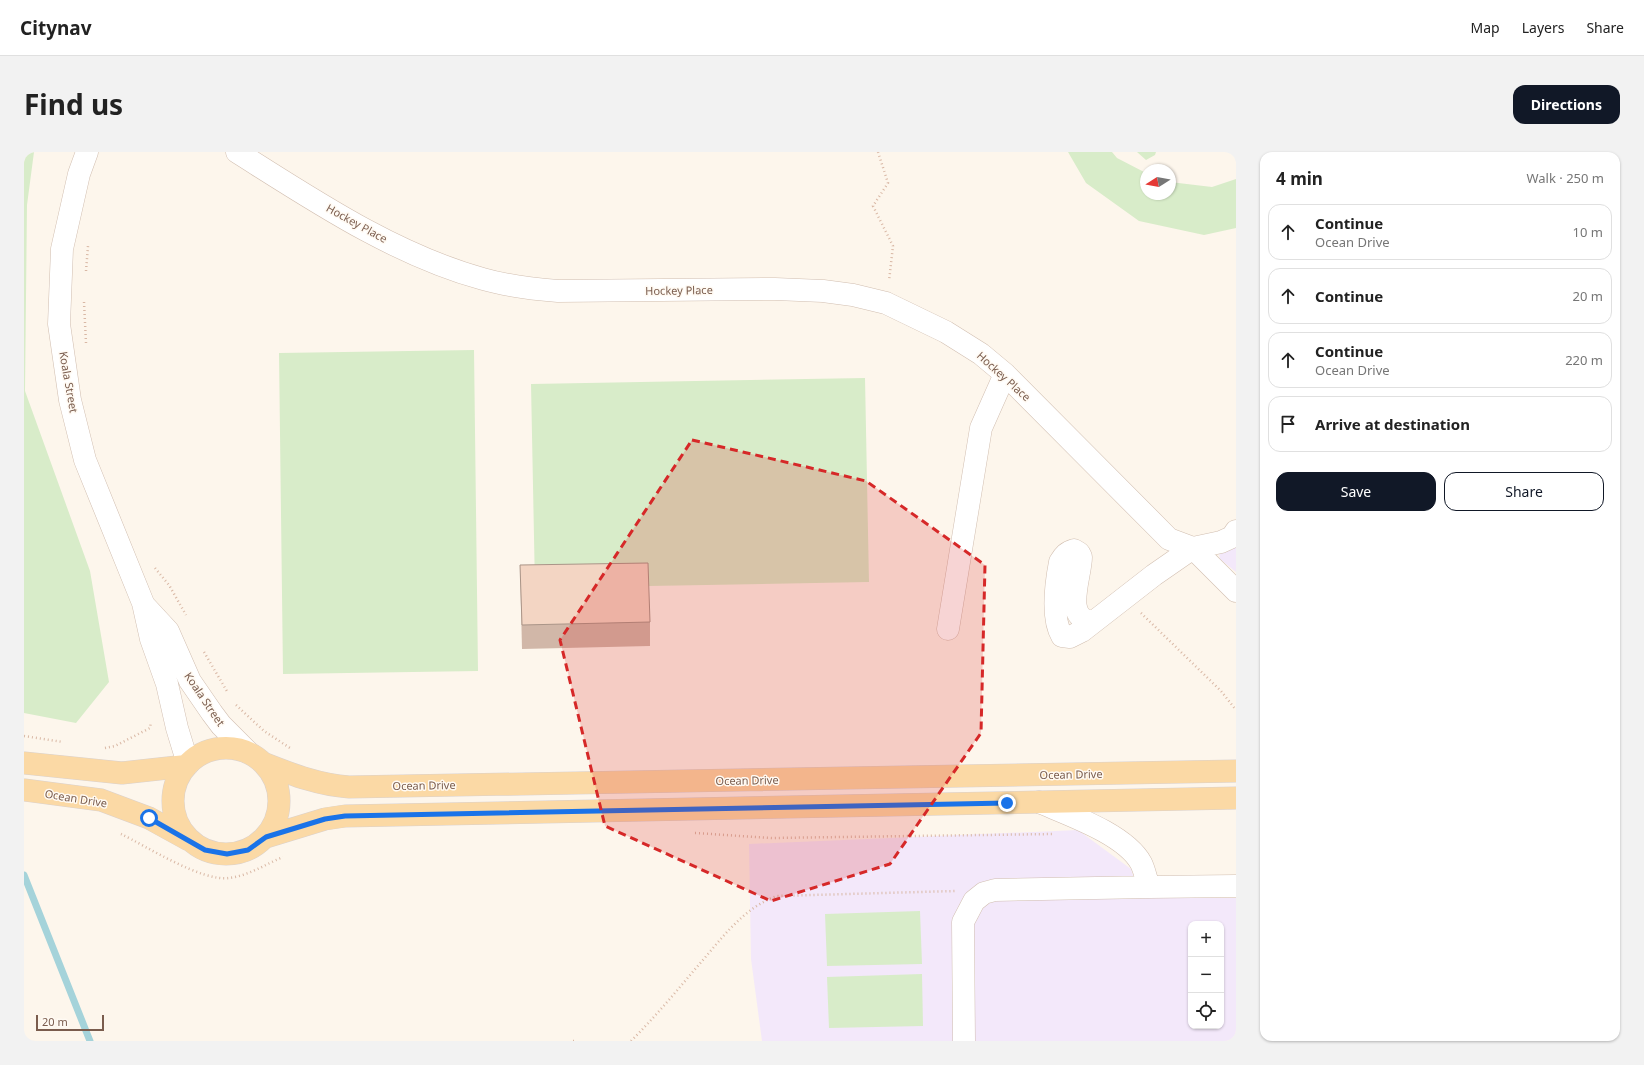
<!DOCTYPE html>
<html lang="en">
<head>
<meta charset="utf-8">
<style>
  :root { --surface:#fff; --page:#f2f2f2; --text:#222; --muted:#767676; --line:#e0e0e0; --accent:#111827 }
  body { margin:0; font-family:"Noto Sans",sans-serif; background:var(--page); color:var(--text) }
  .controls { position:absolute; right:12px; bottom:12px; display:grid; overflow:hidden; border-radius:8px; box-shadow:0 1px 3px #0004 }
  .controls button { width:36px; height:36px; display:grid; place-items:center; padding:0; border:0; border-bottom:1px solid var(--line); background:var(--surface); color:var(--text); font:20px sans-serif }
  .compass { position:absolute; left:1116px; top:12px; width:36px; height:36px; border-radius:50%; background:var(--surface); box-shadow:0 1px 3px #0004; rotate:259deg }
  .scale { position:absolute; left:12px; bottom:10px; width:68px; box-sizing:border-box; padding-left:4px; border:2px solid #7a5c4d; border-top:0; font-size:11px; line-height:14px; white-space:nowrap; color:#7a5c4d; -webkit-text-stroke:3px #fffaf3; paint-order:stroke }
  .stop { position:absolute; width:12px; height:12px; margin:-9px; border:3px solid #1a73e8; border-radius:50%; background:#fff }
  .stop.end { background:#1a73e8; border-color:#fff; box-shadow:0 1px 4px #0008 }
  .list { margin:0; padding:0; list-style:none }
  h2 { display:flex; justify-content:space-between; align-items:center; height:52px; margin:0; padding:0 16px; font-size:17px }
  h2 small { font-size:13px; font-weight:400; color:var(--muted) }
  .list li { display:grid; grid-template-columns:26px 1fr auto; gap:12px; align-items:center; box-sizing:border-box; height:56px; margin:0 8px 8px; padding:0 8px; border:1px solid var(--line); border-radius:12px }
  .list b { display:block; font-size:15px; white-space:nowrap }
  .list p { margin:0; font-size:13px; white-space:nowrap; color:var(--muted) }
  .list em { font-size:13px; font-style:normal; color:var(--muted) }
  .actions { display:flex; gap:8px; padding:12px 16px }
  .actions a { flex:1; padding:9px 0; border:1px solid var(--accent); border-radius:12px; text-align:center; font-size:14px; color:var(--accent) }
  .actions .main { background:var(--accent); color:#fff }
  .icon { flex:none; width:22px; height:22px; fill:none; stroke:currentColor; stroke-width:2; stroke-linecap:round; stroke-linejoin:round }
  .map { position:relative; flex:none; width:1212px; height:889px; overflow:hidden; border-radius:12px }
  header { display:flex; align-items:center; gap:24px; box-sizing:border-box; height:56px; padding:0 20px; background:var(--surface); border-bottom:1px solid var(--line) }
  header strong { font-size:19px }
  nav { display:flex; gap:22px; margin-inline-start:auto; font-size:14px }
  .intro { display:flex; align-items:center; justify-content:space-between; box-sizing:border-box; height:96px; padding:0 24px }
  h1 { margin:0; font-size:28px }
  .button { padding:10px 18px; border-radius:12px; background:var(--accent); color:#fff; font-size:14px; font-weight:700 }
  main { display:flex; gap:24px; padding:0 24px }
  aside { flex:1; background:var(--surface); border-radius:12px; box-shadow:0 1px 3px #0004 }
  .map>svg:first-child { display:block }
  .education { fill:#f3e8fa; fill-rule:evenodd }
  .green { fill:#d8ecc9 }
  .lines { fill:none; stroke-linecap:round; stroke-linejoin:round }
  .stream { stroke:#a5d3da; stroke-width:7 }
  .minor-casing { stroke:#d1beb0; stroke-width:23 }
  .major-casing { stroke:#dad1cd; stroke-width:23 }
  .path { stroke:#d9b8a5; stroke-width:2.5; stroke-dasharray:1 3; stroke-linecap:butt }
  .minor { stroke:#fff; stroke-width:22 }
  .major { stroke:#fbd9a5; stroke-width:22 }
  .wall { fill:#d1b7a8 }
  .building { fill:#f3d5c3; stroke:#aa9588 }
  .route { stroke:#1a73e8; stroke-width:5 }
  .marked { fill:#d62828; fill-opacity:0.2; stroke:#d62828; stroke-width:3; stroke-dasharray:8 5; stroke-linejoin:round }
  .labels { text-anchor:middle; dominant-baseline:central; stroke-width:3; stroke-linejoin:round; paint-order:stroke }
  .street-label { font-size:11px; fill:#7a5c4d; stroke:#fffaf3 }
</style>
</head>
<body>
<header>
<strong>Citynav</strong>
<nav><a>Map</a><a>Layers</a><a>Share</a></nav>
</header>
<div class="intro"><h1>Find us</h1><a class="button">Directions</a></div>
<main>
<div class="map">
<svg width="1212" height="889" viewBox="0 0 1212 889">
  <rect width="100%" height="100%" fill="#fdf6ec"/>
  <path class="education" d="M1212,391V420L1196,407L1195,401Z
    M1054,678L1107,717L1116,746H1212V889H738L727,807L725,692ZM1167,772H1197V874H1167Z"/>
  <path class="green" d="M0,0H10L3,53L1,239L66,419L85,530L52,571L0,561Z
    M1044,0H1088L1093,6L1122,21V42H1146V30L1188,35L1212,27V76L1180,83L1115,69L1062,31Z
    M1113,0H1132L1131,3L1122,8Z
    M450,198L454,519L259,522L255,201Z
    M841,226L845,430L511,436L507,232Z
    M896,759L898,812L803,814L801,762Z
    M898,822L899,874L805,876L803,825Z"/>
  <g class="lines">
    <path class="stream" d="M0,723L66,889"/>
    <g class="minor-casing">
      <path id="minor" d="M63,0L55,22L38,97L35,172L46,248L61,308L119,451L127,487L143,532L153,576L164,612
        M213,0C289,48 371,103 459,127C483,134 509,137 534,139L751,137L799,139L829,143L862,151L922,180L957,202L981,222L1145,387L1169,396L1212,439
        M119,452L144,479L166,529L188,561L197,573L224,600
        M1069,470C1038,467 1057,425 1057,405L1055,401L1050,398C1043,400 1040,403 1036,410C1032,431 1027,466 1038,484L1046,485L1058,479L1130,423L1169,396L1197,390L1208,385L1212,379
        M924,477L957,276L981,222
        M1015,650C1045,663 1101,682 1117,711C1121,719 1122,727 1125,735L1212,734
        M940,889L939,770L950,749L960,741L971,738L1125,735"/>
    </g>
    <g class="major-casing">
      <path id="major" d="M149 649a53 53 0 1 1 106 0a53 53 0 1 1-106 0Z
        M0,611L98,621L162,614
        M239,611C267,622 294,633 325,635L1212,619
        M0,638L77,648L125,666L165,688
        M242,685L301,667L321,664L1212,646"/>
    </g>
    <path class="path" d="M854,0L864,31L849,54L869,94L865,129
      M62,119L64,94
      M60,150L62,191
      M131,416L145,433L162,463
      M1117,461L1197,539L1212,558
      M180,500L204,541
      M212,553L240,579L266,596
      M0,584L39,590
      M81,596L91,594L126,576L127,570
      M671,681L747,686L1030,682
      M97,682C122,694 178,730 205,726C224,724 242,712 259,705
      M549,889H550
      M607,889C630,866 651,841 672,816C696,789 718,756 753,744L931,739"/>
    <use href="#minor" class="minor"/>
    <use href="#major" class="major"/>
  </g>
  <path class="wall" d="M496,413L626,470V494L498,497Z"/>
  <path class="building" d="M624,411L626,470L498,473L496,413Z"/>
  <g class="lines">
    <path class="route" d="M125,666L181,698L203,702L224,698L242,685L301,667L321,664L983,651"/>
  </g>
  <path class="marked" d="M668,288L842,329L961,413L957,581L866,712L747,749L581,674L536,488Z"/>
  <g class="labels">
    <g class="street-label">
      <text transform="translate(333 71) rotate(29)">Hockey Place</text>
      <text transform="translate(655 138) rotate(-1)">Hockey Place</text>
      <text transform="translate(980 224) rotate(42)">Hockey Place</text>
      <text transform="translate(45 230) rotate(80)">Koala Street</text>
      <text transform="translate(181 547) rotate(56)">Koala Street</text>
      <text transform="translate(1047 622) rotate(-1)">Ocean Drive</text>
      <text transform="translate(723 628) rotate(-1)">Ocean Drive</text>
      <text transform="translate(400 633) rotate(-1)">Ocean Drive</text>
      <text transform="translate(52 646) rotate(9)">Ocean Drive</text>
    </g>
  </g>
</svg>
<div class="controls">
<button>+</button>
<button>−</button>
<button><svg class="icon" aria-label="locate" viewBox="0 0 24 24"><circle cx="12" cy="12" r="6"/><path d="M12 2v4M12 18v4M2 12h4M18 12h4"/></svg></button>
</div>
<svg class="compass" viewBox="-18 -18 36 36"><path d="M0-13l5 13h-10z" fill="#e53935"/><path d="M0 13l5-13h-10z" fill="#767676"/></svg>
<div class="scale">20 m</div>
<div class="stop" style="left:125px;top:666px"></div>
<div class="stop end" style="left:983px;top:651px"></div>
</div>
<aside>
<h2>4 min<small>Walk · 250 m</small></h2>
<ul class="list">
<li><svg class="icon" aria-label="ahead" viewBox="0 0 24 24"><path d="M12 20V5M6 11l6-6 6 6"/></svg><div><b>Continue</b><p>Ocean Drive</p></div><em>10 m</em></li>
<li><svg class="icon" aria-label="ahead" viewBox="0 0 24 24"><path d="M12 20V5M6 11l6-6 6 6"/></svg><div><b>Continue</b></div><em>20 m</em></li>
<li><svg class="icon" aria-label="ahead" viewBox="0 0 24 24"><path d="M12 20V5M6 11l6-6 6 6"/></svg><div><b>Continue</b><p>Ocean Drive</p></div><em>220 m</em></li>
<li><svg class="icon" aria-label="arrive" viewBox="0 0 24 24"><path d="M6 21V4h12l-3 4 3 4H6"/></svg><div><b>Arrive at destination</b></div></li>
</ul>
<div class="actions"><a class="main">Save</a><a>Share</a></div>
</aside>
</main>
</body>
</html>
